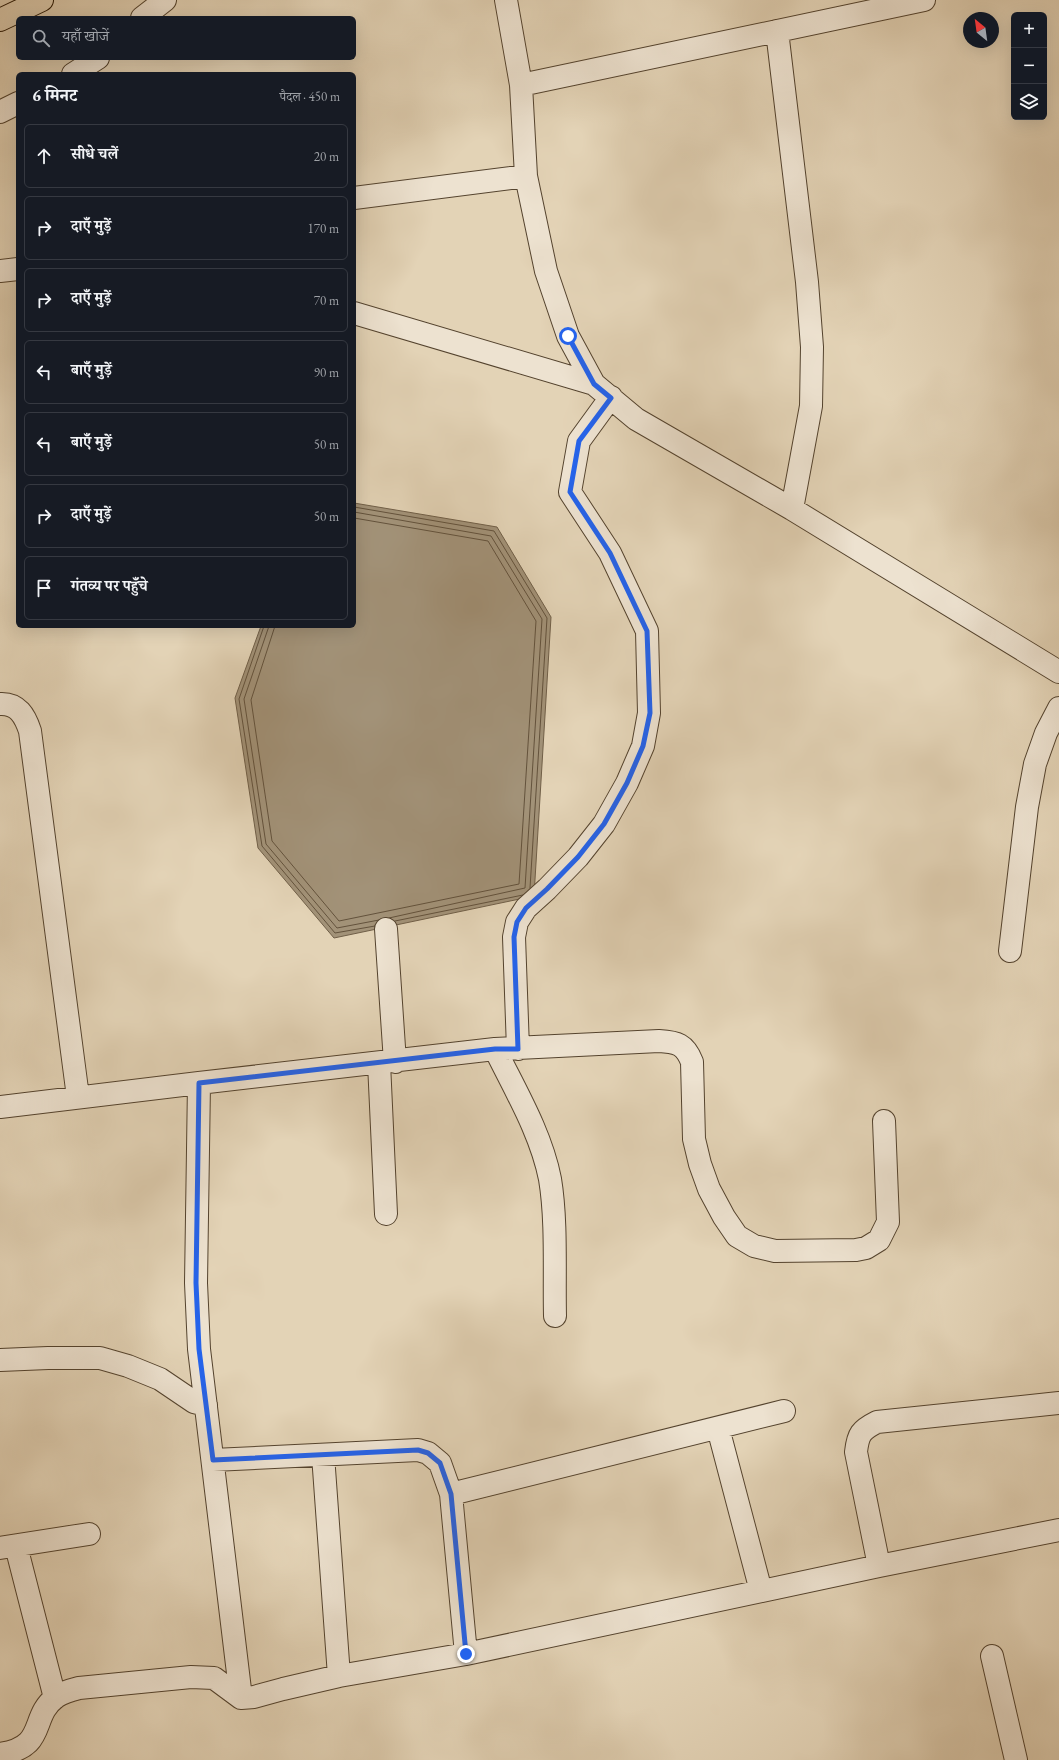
<!DOCTYPE html>
<html lang="hi">
<head>
<meta charset="utf-8">
<style>
  :root { --surface:#171b24; --page:#20242c; --text:#f1f3f6; --muted:#9ea1a6; --line:#363941 }
  body { margin:0; font-family:"EB Garamond","Noto Serif Devanagari",serif; background:var(--page); color:var(--text) }
  .controls { position:absolute; right:12px; top:12px; display:grid; overflow:hidden; border-radius:6px; box-shadow:0 4px 16px #0002 }
  .controls button { width:36px; height:36px; display:grid; place-items:center; padding:0; border:0; border-bottom:1px solid var(--line); background:var(--surface); color:var(--text); font:20px sans-serif }
  .compass { position:absolute; left:963px; top:12px; width:36px; height:36px; border-radius:50%; background:var(--surface); box-shadow:0 4px 16px #0002; rotate:331deg }
  .stop { position:absolute; width:12px; height:12px; margin:-9px; border:3px solid #2563eb; border-radius:50%; background:#fff }
  .stop.end { background:#2563eb; border-color:#fff; box-shadow:0 1px 4px #0008 }
  .list { margin:0; padding:0; list-style:none }
  h2 { display:flex; justify-content:space-between; align-items:center; height:52px; margin:0; padding:0 16px; font-size:17px }
  h2 small { font-size:13px; font-weight:400; color:var(--muted) }
  .list li { display:grid; grid-template-columns:26px 1fr auto; gap:12px; align-items:center; box-sizing:border-box; height:64px; margin:0 8px 8px; padding:0 8px; border:1px solid var(--line); border-radius:6px }
  .list b { display:block; font-size:15px; white-space:nowrap }
  .list em { font-size:13px; font-style:normal; color:var(--muted) }
  .icon { flex:none; width:22px; height:22px; fill:none; stroke:currentColor; stroke-width:2; stroke-linecap:round; stroke-linejoin:round }
  .map { position:relative; flex:none; width:1059px; height:1760px; overflow:hidden }
  .search { position:absolute; background:var(--surface); box-shadow:0 4px 16px #0002; left:16px; top:16px; width:340px; height:44px; display:flex; align-items:center; gap:10px; box-sizing:border-box; padding:0 14px; border-radius:6px; color:var(--muted); font-size:15px }
  .panel { position:absolute; background:var(--surface); box-shadow:0 4px 16px #0002; left:16px; top:72px; width:340px; height:556px; border-radius:6px }
  .map>svg:first-child { display:block }
  .water { fill:#a29278; stroke:#705f48 }
  .lines { fill:none; stroke-linecap:round; stroke-linejoin:round }
  .shore { stroke:#63523c; stroke-width:1 }
  .minor-casing { stroke:#54432e; stroke-width:24 }
  .highway-casing { stroke:#241300; stroke-width:24 }
  .minor { stroke:#ede2d0; stroke-width:22 }
  .highway { stroke:#e3d3b6; stroke-width:22 }
  .route { stroke:#2563eb; stroke-width:5 }
</style>
</head>
<body>
<div class="map">
<svg width="1059" height="1760" viewBox="0 0 1059 1760">
  <rect width="100%" height="100%" fill="#e3d3b6"/>
  <filter id="stains"><feTurbulence type="fractalNoise" baseFrequency=".005" numOctaves="4"/><feColorMatrix values="0 0 0 0 .2 0 0 0 0 .09 0 0 0 0 .02 0 0 0 .5 -.17"/></filter>
  <radialGradient id="worn" r=".72"><stop offset=".6" stop-color="#630" stop-opacity="0"/><stop offset="1" stop-color="#630" stop-opacity=".3"/></radialGradient>
  <path class="water" d="M354,503L497,527L551,617L534,896L334,938L258,848L235,698L261,626H354Z"/>
  <g class="lines">
    <path class="shore" d="M354,507L494,531L547,618L530,888
      M354,512L491,536L542,619L525,888L389,918
      M264,626L239,699L262,846L335,933L375,926
      M269,626L244,699L266,844L337,928L379,920
      M275,626L251,700L272,841L339,921L519,884L536,621L488,541L354,518
      M395,921L523,895"/>
    <g class="minor-casing">
      <path id="minor" d="M506,0L521,85L526,176L546,271L568,336L594,384L636,419L792,509L1059,672
        M142,18L165,0
        M777,31L807,282L812,347L811,406L792,509
        M73,74L98,58
        M521,85L924,0
        M0,112L18,103
        M354,198L526,176
        M0,271L18,269
        M354,313L594,384
        M0,704C18,703 25,716 30,731L78,1097
        M386,929L395,1062
        M1010,951L1027,807L1035,764L1046,733L1059,708
        M495,1049C515,1090 541,1133 550,1179C557,1221 554,1273 555,1316
        M518,1049L514,937L517,922L526,908L547,889L578,857L604,824L627,783L643,746L649,713L647,631L610,553L570,492L579,441L611,397
        M379,1063L386,1214
        M0,1107L199,1083
        M884,1121L888,1222L879,1240L866,1248L856,1250L775,1251L754,1246L737,1236L724,1217L709,1189L700,1164L694,1139L692,1062C685,1044 677,1042 659,1041L495,1049L199,1083L196,1283L199,1349L241,1698L254,1697L283,1689L339,1676L466,1654L879,1566L1059,1530
        M0,1360L48,1358H100L128,1366L160,1379L194,1402L206,1405
        M718,1428L761,1591
        M323,1455L339,1676
        M213,1460L418,1450L428,1453L440,1463L451,1494L466,1654
        M451,1494L784,1411
        M16,1546L55,1698
        M0,1548L89,1534
        M879,1566L856,1452C858,1434 861,1430 877,1422L1059,1403
        M992,1656L1016,1760
        M0,1754C48,1747 29,1717 56,1697C63,1692 71,1690 79,1688L191,1677L214,1678L241,1698"/>
    </g>
    <g class="highway-casing">
      <path id="highway" d="M0,20L42,0"/>
    </g>
    <use href="#minor" class="minor"/>
    <use href="#highway" class="highway"/>
  </g>
  <g class="lines">
    <path class="route" d="M466,1654L451,1494L440,1463L428,1453L418,1450L213,1460L199,1349L196,1283L199,1083L495,1049H518L514,937L517,922L526,908L547,889L578,857L604,824L627,783L643,746L650,713L647,631L610,553L570,492L579,441L611,398L594,384L568,336"/>
  </g>
  <rect width="100%" height="100%" filter="url(#stains)"/>
  <rect width="100%" height="100%" fill="url(#worn)"/>
</svg>
<div class="controls">
<button>+</button>
<button>−</button>
<button><svg class="icon" aria-label="layers" viewBox="0 0 24 24"><path d="M12 4l9 5-9 5-9-5zM3 14l9 5 9-5"/></svg></button>
</div>
<svg class="compass" viewBox="-18 -18 36 36"><path d="M0-13l5 13h-10z" fill="#e53935"/><path d="M0 13l5-13h-10z" fill="#9ea1a6"/></svg>
<div class="stop" style="left:568px;top:336px"></div>
<div class="stop end" style="left:466px;top:1654px"></div>
<div class="search"><svg class="icon" aria-label="search" viewBox="0 0 24 24"><circle cx="10" cy="10" r="6"/><path d="M15 15l6 6"/></svg>यहाँ खोजें</div>
<section class="panel">
<h2>6 मिनट<small>पैदल · 450 m</small></h2>
<ul class="list">
<li><svg class="icon" aria-label="ahead" viewBox="0 0 24 24"><path d="M12 20V5M6 11l6-6 6 6"/></svg><div><b>सीधे चलें</b></div><em>20 m</em></li>
<li><svg class="icon" aria-label="right" viewBox="0 0 24 24"><path d="M7 20v-9h11M14 6l5 5-5 5"/></svg><div><b>दाएँ मुड़ें</b></div><em>170 m</em></li>
<li><svg class="icon" aria-label="right" viewBox="0 0 24 24"><path d="M7 20v-9h11M14 6l5 5-5 5"/></svg><div><b>दाएँ मुड़ें</b></div><em>70 m</em></li>
<li><svg class="icon" aria-label="left" viewBox="0 0 24 24"><path d="M17 20v-9H6M10 6l-5 5 5 5"/></svg><div><b>बाएँ मुड़ें</b></div><em>90 m</em></li>
<li><svg class="icon" aria-label="left" viewBox="0 0 24 24"><path d="M17 20v-9H6M10 6l-5 5 5 5"/></svg><div><b>बाएँ मुड़ें</b></div><em>50 m</em></li>
<li><svg class="icon" aria-label="right" viewBox="0 0 24 24"><path d="M7 20v-9h11M14 6l5 5-5 5"/></svg><div><b>दाएँ मुड़ें</b></div><em>50 m</em></li>
<li><svg class="icon" aria-label="arrive" viewBox="0 0 24 24"><path d="M6 21V4h12l-3 4 3 4H6"/></svg><div><b>गंतव्य पर पहुँचे</b></div></li>
</ul>
</section>
</div>
</body>
</html>
